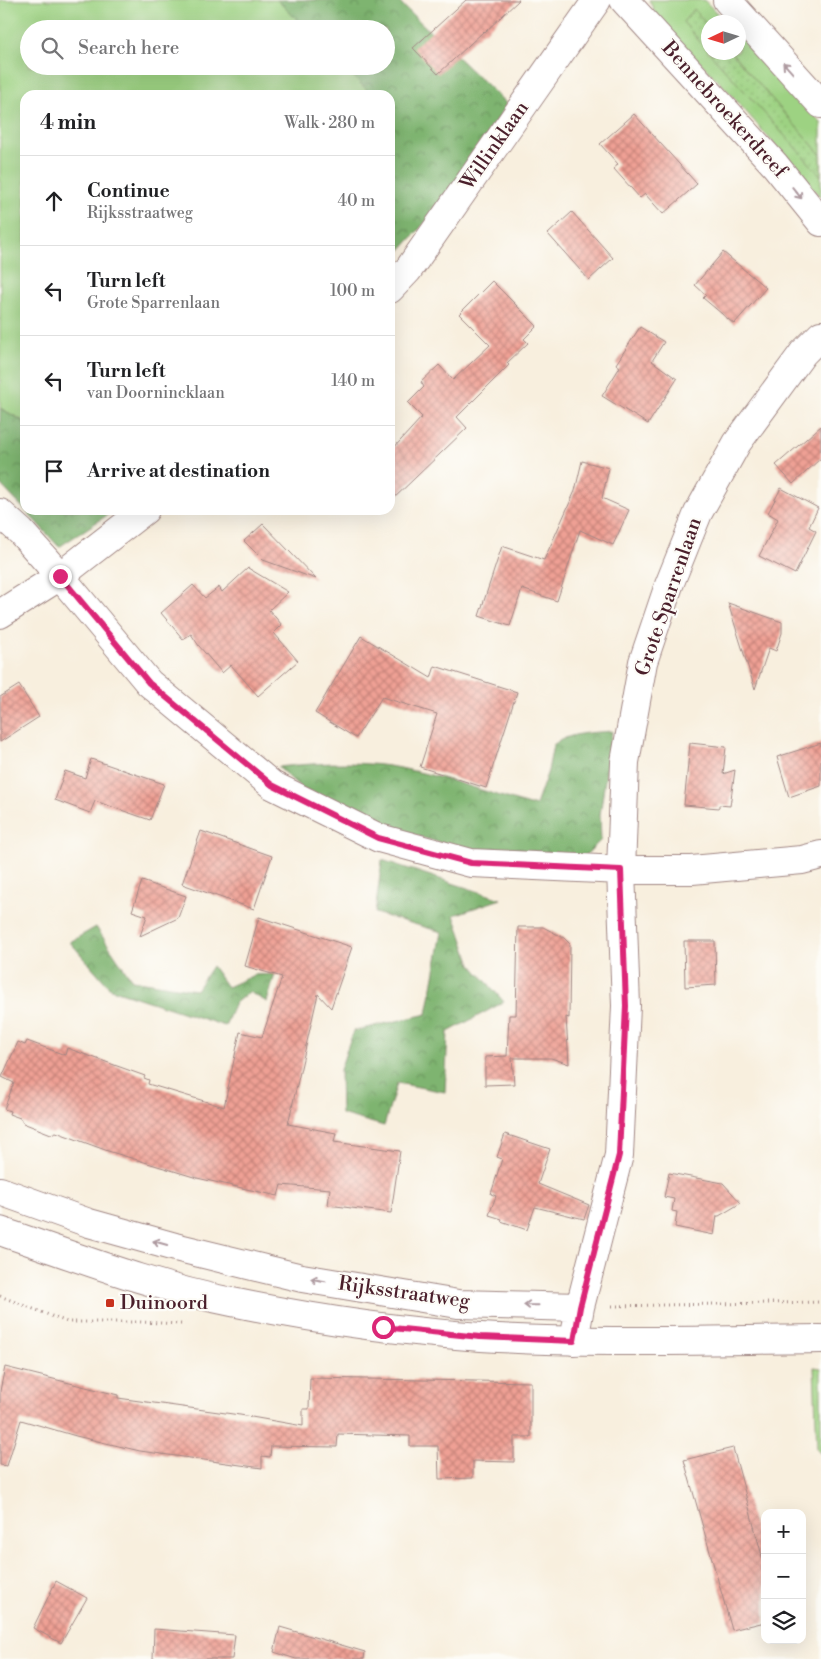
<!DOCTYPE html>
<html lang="en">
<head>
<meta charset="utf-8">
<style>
  :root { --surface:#fff; --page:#f6f6f6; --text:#202124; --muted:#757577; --line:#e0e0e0 }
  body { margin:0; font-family:"Libre Bodoni",serif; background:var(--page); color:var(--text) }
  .controls { position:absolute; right:15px; bottom:15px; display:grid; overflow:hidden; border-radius:10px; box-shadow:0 5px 20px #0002 }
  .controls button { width:45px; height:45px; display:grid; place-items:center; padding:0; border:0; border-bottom:1px solid var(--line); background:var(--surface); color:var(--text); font:25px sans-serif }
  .compass { position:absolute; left:701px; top:15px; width:45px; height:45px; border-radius:50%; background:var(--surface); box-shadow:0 5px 20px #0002; rotate:266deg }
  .stop { position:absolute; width:15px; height:15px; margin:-11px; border:4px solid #db2777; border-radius:50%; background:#fff }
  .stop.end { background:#db2777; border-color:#fff; box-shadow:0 1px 5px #0008 }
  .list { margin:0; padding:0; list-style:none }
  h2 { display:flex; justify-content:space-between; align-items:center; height:65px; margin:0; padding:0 20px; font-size:21px }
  h2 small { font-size:16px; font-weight:400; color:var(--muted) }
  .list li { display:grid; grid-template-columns:32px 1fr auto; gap:15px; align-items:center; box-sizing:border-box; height:90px; padding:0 20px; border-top:1px solid var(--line) }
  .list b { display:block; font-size:19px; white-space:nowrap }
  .list p { margin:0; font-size:16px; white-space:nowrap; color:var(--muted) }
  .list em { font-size:16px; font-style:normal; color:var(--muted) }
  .icon { flex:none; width:28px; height:28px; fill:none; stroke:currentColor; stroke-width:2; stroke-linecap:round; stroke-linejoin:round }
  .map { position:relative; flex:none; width:821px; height:1659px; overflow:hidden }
  .search { position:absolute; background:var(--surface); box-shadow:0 5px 20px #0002; left:20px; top:20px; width:375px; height:55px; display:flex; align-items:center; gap:12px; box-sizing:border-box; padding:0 18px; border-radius:28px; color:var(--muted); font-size:19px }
  .panel { position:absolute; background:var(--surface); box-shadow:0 5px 20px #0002; left:20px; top:90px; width:375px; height:425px; border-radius:15px }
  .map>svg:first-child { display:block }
  .green { fill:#9dd282; stroke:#747856 }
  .forest { fill:url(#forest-crowns); stroke:#646a4e }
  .garden { fill:url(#garden-dots); stroke:#747856 }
  .building { fill:url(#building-cross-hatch) }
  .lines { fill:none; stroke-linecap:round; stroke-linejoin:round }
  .street-casing { stroke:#a18784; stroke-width:30 }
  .primary-casing { stroke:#a18784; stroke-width:30 }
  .path { stroke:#a18784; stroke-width:3; stroke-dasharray:1 4; stroke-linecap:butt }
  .street { stroke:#fff; stroke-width:28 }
  .primary { stroke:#fff; stroke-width:28 }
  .oneway { stroke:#ae9aa0 }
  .route { stroke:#db2777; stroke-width:6 }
  .poi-dot { fill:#c8321e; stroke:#fdfcf7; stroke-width:2 }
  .labels { text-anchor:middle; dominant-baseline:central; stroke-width:4.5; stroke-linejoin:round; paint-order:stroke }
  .street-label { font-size:20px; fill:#4a1f2b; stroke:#fdfcf7 }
  .poi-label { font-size:20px; fill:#4a1f2b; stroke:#fdfcf7; text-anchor:start }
</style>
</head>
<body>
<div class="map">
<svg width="821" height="1659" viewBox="0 0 821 1659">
  <defs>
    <pattern id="forest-crowns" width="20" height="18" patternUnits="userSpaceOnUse" patternTransform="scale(1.25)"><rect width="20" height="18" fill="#7eb470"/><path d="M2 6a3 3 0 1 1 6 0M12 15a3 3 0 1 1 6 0" fill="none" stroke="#69925c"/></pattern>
    <pattern id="garden-dots" width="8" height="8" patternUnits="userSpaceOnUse" patternTransform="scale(1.25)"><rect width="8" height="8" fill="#9dd282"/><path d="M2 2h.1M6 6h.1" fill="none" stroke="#89b470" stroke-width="1.8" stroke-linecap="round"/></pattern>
    <pattern id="building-cross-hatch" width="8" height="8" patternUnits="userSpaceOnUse" patternTransform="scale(1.25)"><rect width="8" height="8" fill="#efa094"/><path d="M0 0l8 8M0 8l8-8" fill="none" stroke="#c48279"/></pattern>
  </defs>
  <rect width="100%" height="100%" fill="#fdfcf7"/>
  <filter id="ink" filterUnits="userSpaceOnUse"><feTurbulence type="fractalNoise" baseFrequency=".02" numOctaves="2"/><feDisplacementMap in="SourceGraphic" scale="10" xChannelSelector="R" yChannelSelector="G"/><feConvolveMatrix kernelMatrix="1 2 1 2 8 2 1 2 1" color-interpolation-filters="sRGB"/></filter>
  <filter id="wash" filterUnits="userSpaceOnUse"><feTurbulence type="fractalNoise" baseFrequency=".0096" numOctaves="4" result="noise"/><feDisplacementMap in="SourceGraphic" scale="20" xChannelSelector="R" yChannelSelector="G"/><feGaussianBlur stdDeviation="1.12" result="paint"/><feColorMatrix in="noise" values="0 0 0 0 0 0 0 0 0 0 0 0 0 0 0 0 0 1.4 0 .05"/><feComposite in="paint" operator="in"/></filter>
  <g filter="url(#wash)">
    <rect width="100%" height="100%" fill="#f8efde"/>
    <path class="green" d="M0,0H277L306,29H29V66H343L372,95H25V422L0,408Z
      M649,0H704L726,22H708V52H738L739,35L817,118L821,123V198L728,91L658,19Z
      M814,1367L821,1368V1454L817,1450Z"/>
    <path class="forest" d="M277,0H397L507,104L476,154L442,204L390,262V119L393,116L390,113V95H372L343,66H386V29H306Z
      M0,408L25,422V510L0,484Z
      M25,510H115L59,547Z
      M612,731L600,815L601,840L586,855L502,850H466L423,838L380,822L302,789L278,767C315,763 352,761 389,766C437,774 483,791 529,805H536L548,771L553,745C570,732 591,733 612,731Z
      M382,860L501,899L454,915L471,964L504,1002L448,1032L445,1092L397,1083L384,1126L341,1114L340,1070L353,1031L427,1014L442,932L375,913Z
      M96,927L132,980L196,990L212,966L227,987L254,975L275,974L267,1002L249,992L235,1003L225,1026L111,989L70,942Z"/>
    <path class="garden" d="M694,9L708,26V51L683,22Z
      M710,53H732L821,155V176Z"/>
    <g id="blocks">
      <path class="building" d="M466,0H519L485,32L484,31L438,74L413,48Z
        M634,114L697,184L663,214L645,194L640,198L614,169L618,164L600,144Z
        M572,212L613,258L589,280L548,234Z
        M723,252L766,288L734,324L703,298L706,295L695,285Z
        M492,281L537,326L524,339L528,343L507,363L509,365L457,417L467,428L390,502V452L422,417L408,403L424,387L421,382L439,365L453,380L490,345L459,314Z
        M640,327L664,342L652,361L677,379L648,424L602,396L620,367L616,364Z
        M821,426V458L793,484L776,465Z
        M582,461L609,468L602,498L629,510L613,545L580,530L557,601L522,589L510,626L479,616L502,546L544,560L575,491Z
        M781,488L818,508L809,527L816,531L795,574L759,556L778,519L768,513Z
        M263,524L316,579L263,560L244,541Z
        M248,568L288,592L269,610L282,625L274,633L298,661L258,696L231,665L222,673L199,646L191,634L183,639L161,613L193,585L205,598L219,587L222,592Z
        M728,603L782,622V633L776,651L769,648L755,689Z
        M361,636L431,678L435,666L517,692L486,788L420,767L437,714L382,697L356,738L315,713Z
        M19,685L39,717L0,742V697Z
        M690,743L726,747L723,774L735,770L730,806L719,805V808L684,805Z
        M821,743V786L789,797L777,757Z
        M91,759L164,784L150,820L95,801L90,813L55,800L65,771L85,778Z
        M201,831L272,856L254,909L182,884Z
        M142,881L186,896L178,918L140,936L147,916L132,911Z
        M259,917L352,947L331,1008L318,994L288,1124L336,1133L334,1142L400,1151L391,1213L328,1205L330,1189L281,1185L278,1196L197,1178L108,1151L56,1132L51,1134L23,1123L20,1118L9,1114L10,1111L4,1109L14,1083L2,1077L18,1042L25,1045L27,1041L65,1055L67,1048L145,1076L144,1078L149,1080L148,1084L224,1107L240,1032L262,1037L282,977L245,966Z
        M518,927H543L564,938L570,944L569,1018L566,1017L569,1064L551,1058H512L514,1084L485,1085V1057L507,1056L509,1015H516Z
        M684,941H715L716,985L685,987Z
        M505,1134L550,1149L538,1184L589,1205L584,1219L535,1207L527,1230L501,1221L502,1219L489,1215L496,1196L491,1194L502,1159L497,1157Z
        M669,1173L723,1183L741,1203L719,1216H717L714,1235L675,1227L677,1212L672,1211L674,1199L664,1197Z
        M5,1367L118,1395V1398L240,1415L303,1426V1409H309L310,1378L531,1382V1437H514V1462L473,1461V1478L439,1479L438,1446H410V1436L338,1434L337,1447L271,1446L270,1457L262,1456V1468L140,1451L76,1436L21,1420L7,1466L0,1465V1391Z
        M733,1448L765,1567V1622L732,1630L684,1460Z
        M56,1581L87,1598L61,1643L33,1628Z
        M280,1627L365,1652L364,1659H296L274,1652Z
        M154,1629L235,1635L232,1659H153Z"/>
    </g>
  </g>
  <g filter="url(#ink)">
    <use href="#blocks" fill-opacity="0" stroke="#a18784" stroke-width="1"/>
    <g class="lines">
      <g class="street-casing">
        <path id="street" d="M624,0L775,165L821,222
          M727,0L821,104
          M390,289L408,270L597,0
          M0,513L21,532L60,576L149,683L272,785L379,838L471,863L621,870H692L802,860L821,855
          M0,614L60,576L145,510
          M0,1191L89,1223L175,1247L302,1278L458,1304L580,1307
          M574,1341L580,1307L619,1155L626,1006L621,870L625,762L643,662L669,585L698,513L737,443L803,353L821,335"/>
      </g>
      <g class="primary-casing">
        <path id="primary" d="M0,1231C77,1257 153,1287 232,1302C314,1319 398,1331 481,1337C594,1344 708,1340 821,1339"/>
      </g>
      <path class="path" d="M0,1296L67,1322H141L182,1324
        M612,1306L821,1302"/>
      <use href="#street" class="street"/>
      <use href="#primary" class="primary"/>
    </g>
    <defs><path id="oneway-shaft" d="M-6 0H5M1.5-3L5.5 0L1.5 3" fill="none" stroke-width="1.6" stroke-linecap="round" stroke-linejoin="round" transform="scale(1.25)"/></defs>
    <g class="oneway">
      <use href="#oneway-shaft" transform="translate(788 68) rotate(-132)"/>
      <use href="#oneway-shaft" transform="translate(797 193) rotate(51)"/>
      <use href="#oneway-shaft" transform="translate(160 1243) rotate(-164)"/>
      <use href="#oneway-shaft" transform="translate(318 1280) rotate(-171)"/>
      <use href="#oneway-shaft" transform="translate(531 1305) rotate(-179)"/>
    </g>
  </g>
  <g class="lines" filter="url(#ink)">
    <path class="route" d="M60,576L149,683L272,785L378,838L471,863L621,870L626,1006L619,1155L580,1307L574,1341L480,1337L383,1327"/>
  </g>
  <rect class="poi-dot" x="105" y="1298" width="10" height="10" rx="2.5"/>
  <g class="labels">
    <g class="street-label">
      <text transform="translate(724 110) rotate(48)">Bennebroekerdreef</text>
      <text transform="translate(495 146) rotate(-55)">Willinklaan</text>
      <text transform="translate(669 597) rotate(-71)">Grote Sparrenlaan</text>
      <text transform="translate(404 1293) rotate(8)">Rijksstraatweg</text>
    </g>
    <g class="poi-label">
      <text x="120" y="1303">Duinoord</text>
    </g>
  </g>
</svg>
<div class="controls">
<button>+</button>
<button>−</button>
<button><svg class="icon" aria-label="layers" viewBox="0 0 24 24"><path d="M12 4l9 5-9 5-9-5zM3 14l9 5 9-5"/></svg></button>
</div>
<svg class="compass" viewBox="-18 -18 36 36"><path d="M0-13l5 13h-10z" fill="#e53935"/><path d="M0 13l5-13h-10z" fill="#757577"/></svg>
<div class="stop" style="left:383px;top:1327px"></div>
<div class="stop end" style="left:60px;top:576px"></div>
<div class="search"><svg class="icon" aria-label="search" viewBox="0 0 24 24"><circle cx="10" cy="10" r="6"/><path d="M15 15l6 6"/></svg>Search here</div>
<section class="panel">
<h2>4 min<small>Walk · 280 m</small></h2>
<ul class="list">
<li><svg class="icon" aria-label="ahead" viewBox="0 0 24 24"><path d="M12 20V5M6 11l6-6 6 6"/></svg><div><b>Continue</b><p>Rijksstraatweg</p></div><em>40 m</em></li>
<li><svg class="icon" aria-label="left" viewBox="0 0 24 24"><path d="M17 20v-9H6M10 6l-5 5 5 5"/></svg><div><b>Turn left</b><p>Grote Sparrenlaan</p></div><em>100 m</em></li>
<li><svg class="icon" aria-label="left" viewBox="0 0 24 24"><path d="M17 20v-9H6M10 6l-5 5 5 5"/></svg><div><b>Turn left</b><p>van Doornincklaan</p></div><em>140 m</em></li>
<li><svg class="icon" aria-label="arrive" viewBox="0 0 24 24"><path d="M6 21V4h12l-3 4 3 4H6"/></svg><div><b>Arrive at destination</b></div></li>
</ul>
</section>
</div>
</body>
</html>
